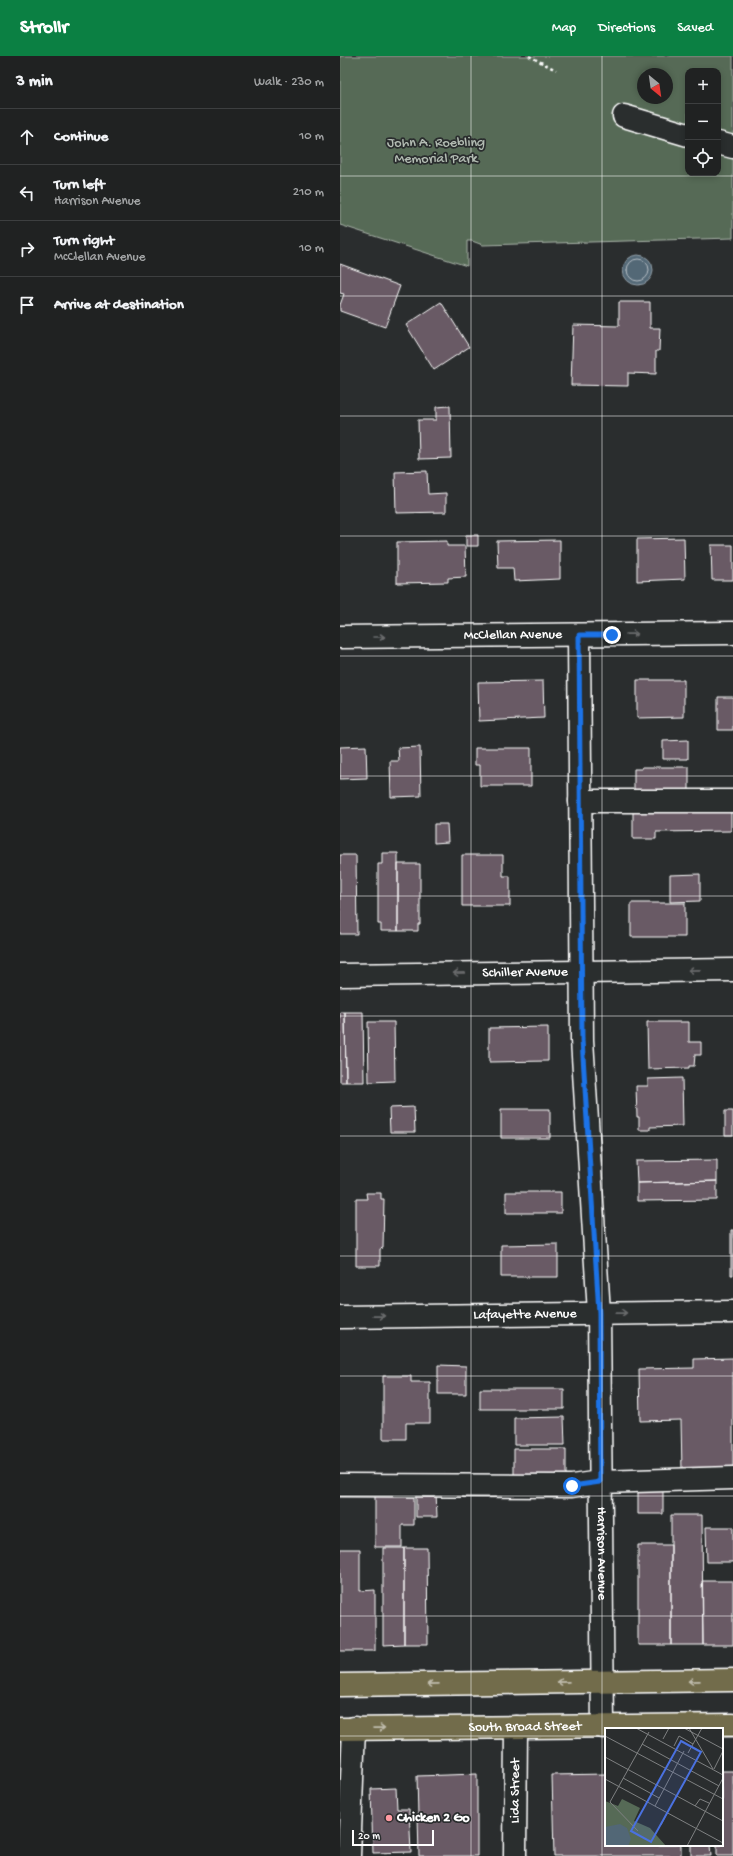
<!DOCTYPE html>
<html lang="en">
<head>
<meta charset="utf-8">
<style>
  :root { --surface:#202222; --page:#282a2a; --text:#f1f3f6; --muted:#a2a4a5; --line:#3d3f40; --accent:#0b8043 }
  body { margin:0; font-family:"Gochi Hand",sans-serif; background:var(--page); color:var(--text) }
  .controls { position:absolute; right:12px; top:12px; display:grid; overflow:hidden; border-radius:8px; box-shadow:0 2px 6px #0003 }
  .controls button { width:36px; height:36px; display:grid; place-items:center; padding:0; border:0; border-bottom:1px solid var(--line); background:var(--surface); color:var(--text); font:20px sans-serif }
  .compass { position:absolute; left:297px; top:12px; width:36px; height:36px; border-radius:50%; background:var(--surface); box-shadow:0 2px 6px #0003; rotate:151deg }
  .scale { position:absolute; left:12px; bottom:10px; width:82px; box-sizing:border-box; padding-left:4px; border:2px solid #fff; border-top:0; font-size:11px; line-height:14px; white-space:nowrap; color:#fff; -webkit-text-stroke:3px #2a2d2e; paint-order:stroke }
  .stop { position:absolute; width:12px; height:12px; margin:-9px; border:3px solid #1a73e8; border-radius:50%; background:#fff }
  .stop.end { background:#1a73e8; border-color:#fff; box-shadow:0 1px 4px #0008 }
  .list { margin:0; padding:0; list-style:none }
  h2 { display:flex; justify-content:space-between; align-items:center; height:52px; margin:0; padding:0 16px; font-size:17px }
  h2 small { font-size:13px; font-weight:400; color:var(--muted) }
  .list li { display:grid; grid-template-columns:26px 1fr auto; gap:12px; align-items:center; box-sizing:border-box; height:56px; padding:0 16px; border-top:1px solid var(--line) }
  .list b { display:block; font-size:15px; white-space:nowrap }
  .list p { margin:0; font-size:13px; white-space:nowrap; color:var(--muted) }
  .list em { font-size:13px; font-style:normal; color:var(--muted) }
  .icon { flex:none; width:22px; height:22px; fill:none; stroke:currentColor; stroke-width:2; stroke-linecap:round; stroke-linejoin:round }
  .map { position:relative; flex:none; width:393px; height:1800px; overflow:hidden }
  header { display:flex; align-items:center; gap:24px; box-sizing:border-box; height:56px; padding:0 20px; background:var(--accent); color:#fff }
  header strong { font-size:19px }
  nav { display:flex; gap:22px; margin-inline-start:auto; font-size:14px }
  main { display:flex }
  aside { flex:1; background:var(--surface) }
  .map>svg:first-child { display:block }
  .green { fill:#566a56; stroke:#aab4aa; fill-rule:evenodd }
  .water { fill:#526776; stroke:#97a4ad }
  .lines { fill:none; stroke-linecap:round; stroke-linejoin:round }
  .shore { stroke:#bac2c8; stroke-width:1 }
  .building { fill:#695a65; stroke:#fff }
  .minor-casing { stroke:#fff; stroke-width:25 }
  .major-casing { stroke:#fff; stroke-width:25 }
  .path { stroke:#fff; stroke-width:2.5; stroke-dasharray:3 3; stroke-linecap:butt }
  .minor { stroke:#2a2d2e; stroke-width:22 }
  .major { stroke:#726c4b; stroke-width:22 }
  .oneway { stroke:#6a6c6d }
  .oneway2 { stroke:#c0bdae }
  .route { stroke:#1a73e8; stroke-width:5 }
  .grid { fill:none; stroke:#fff; stroke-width:1; stroke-opacity:0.55 }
  .poi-dot { fill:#ff9aa2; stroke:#2a2d2e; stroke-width:1.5 }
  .labels { text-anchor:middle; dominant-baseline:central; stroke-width:3.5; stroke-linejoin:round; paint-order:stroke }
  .park-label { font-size:14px; fill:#b3bcb3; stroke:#2a2d2e }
  .street-label { font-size:14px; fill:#fff; stroke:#2a2d2e }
  .poi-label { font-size:14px; font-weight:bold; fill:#fff; stroke:#2a2d2e; text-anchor:start }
  .inset-road { fill:none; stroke:#7f8182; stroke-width:1 }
  .view { fill:#4a71e0; fill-opacity:0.15; stroke:#4a71e0; stroke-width:2 }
  .inset-edge { fill:none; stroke:#fff; stroke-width:2 }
</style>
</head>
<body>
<header>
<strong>Strollr</strong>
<nav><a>Map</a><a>Directions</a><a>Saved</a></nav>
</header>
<main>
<aside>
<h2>3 min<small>Walk · 230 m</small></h2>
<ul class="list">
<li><svg class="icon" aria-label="ahead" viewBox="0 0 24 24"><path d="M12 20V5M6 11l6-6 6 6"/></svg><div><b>Continue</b></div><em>10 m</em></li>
<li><svg class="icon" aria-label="left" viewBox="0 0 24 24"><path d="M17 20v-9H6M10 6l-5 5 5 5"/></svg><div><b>Turn left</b><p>Harrison Avenue</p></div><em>210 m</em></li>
<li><svg class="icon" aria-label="right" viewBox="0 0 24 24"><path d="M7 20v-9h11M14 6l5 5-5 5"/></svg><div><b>Turn right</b><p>McClellan Avenue</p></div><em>10 m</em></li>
<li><svg class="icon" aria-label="arrive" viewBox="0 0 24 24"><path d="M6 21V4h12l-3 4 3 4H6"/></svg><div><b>Arrive at destination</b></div></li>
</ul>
</aside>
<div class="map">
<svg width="393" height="1800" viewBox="0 0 393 1800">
  <rect width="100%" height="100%" fill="#2a2d2e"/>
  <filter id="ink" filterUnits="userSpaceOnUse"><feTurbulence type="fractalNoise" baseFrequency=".025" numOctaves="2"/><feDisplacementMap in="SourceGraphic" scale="8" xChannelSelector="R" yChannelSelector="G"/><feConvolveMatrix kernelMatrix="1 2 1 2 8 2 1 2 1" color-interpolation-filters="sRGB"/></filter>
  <g filter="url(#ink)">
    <path class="green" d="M0,0H393V182L143,189L132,185H127V210L0,169ZM348,15H378V117H348ZM303,18H327V42H303Z"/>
    <path class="water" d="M283 214a15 15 0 1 1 30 0a15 15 0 1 1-30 0Z"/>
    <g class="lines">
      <path class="shore" d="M287 214a11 11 0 1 1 22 0a11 11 0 1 1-22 0Z"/>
    </g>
    <path class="building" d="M0,208L60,230L45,271L0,255V249L4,238L0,237Z
      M101,246L129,291L94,314L66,269Z
      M279,246H310V272H320L319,295H316V318L288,317V330L231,329L233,269L279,270Z
      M110,350L111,402L79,403L78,364H96V351Z
      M87,415L88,438L106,437V456L56,457L55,416Z
      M126,479H138V490H126Z
      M344,482L345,523L297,525V483Z
      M220,484V523L174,525L173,512H158L157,485Z
      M107,485V490H125L126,521L108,522V526L57,527V486Z
      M371,489H393V524H372Z
      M297,624H344V661L297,662Z
      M203,625L204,662L139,665L138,626Z
      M378,641H393V674H378Z
      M348,684V703H323V685Z
      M26,690L27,722L0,723V691Z
      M80,691L81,740L51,741L50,705H59L58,692Z
      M135,692H191V730H140V709H135Z
      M302,711H349V741L294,739V713H302Z
      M391,752V775L316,776V783H293V753Z
      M94,768H107L108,786L94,787Z
      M42,797H58V875H41V868H38V808H42Z
      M0,799H16L17,878H0Z
      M122,799H163V820H170V850H122Z
      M58,808H80V868H78V875H58Z
      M360,818V845L330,846V819Z
      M291,847H345V881H291Z
      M0,956H5L6,1026H0Z
      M5,956H23L24,1026H6Z
      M28,966H54L55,1025L29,1026Z
      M307,966H349V986H361V999H355L354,1010H349V1012L308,1013Z
      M208,971V1005L149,1006V972Z
      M342,1022L343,1070L310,1071V1074H299V1061H297L296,1030H308V1023Z
      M74,1051L75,1076H50L49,1052Z
      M161,1053H210V1082H161Z
      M385,1055H393V1079H385Z
      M377,1104V1125L297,1127L296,1105Z
      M377,1125V1144L297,1145V1127Z
      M166,1136H221V1157H166Z
      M26,1137H41V1143H44L43,1192L40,1193V1210H16V1143H27Z
      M391,1174H393V1219H391Z
      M218,1188V1221H161V1189Z
      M393,1302V1415L342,1416L341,1364L300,1365L299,1313L354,1312V1303Z
      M98,1309L126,1310V1338H98Z
      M43,1320H71V1326H90V1367H66V1383H43Z
      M140,1333H224V1353H140Z
      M224,1361L225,1389H174V1362Z
      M174,1393H226V1422H174Z
      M298,1432H323V1458H298Z
      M35,1435H74V1469H62V1491H35Z
      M76,1436H96L97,1461H76Z
      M331,1459H362L363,1589H331Z
      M366,1471H393V1506H367Z
      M298,1489H331V1589H298Z
      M43,1492H64V1588L43,1589Z
      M64,1492H87L88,1588H64Z
      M0,1493H20V1535L35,1534V1595H0Z
      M362,1525H393V1589H363Z
      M382,1715H393V1800H377V1789H382Z
      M137,1718V1800H79L77,1720Z
      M266,1718V1789H341V1800H214L212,1719Z
      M56,1732L57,1753H69L71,1796L33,1797L31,1733Z
      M351,1789H370L371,1800H351Z"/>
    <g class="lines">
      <g class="minor-casing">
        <g id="minor">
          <path d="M284,60L348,79"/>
          <path d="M378,87L393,91"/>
          <path id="s1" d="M239,579L242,984L259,1257L263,1671"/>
          <path id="s2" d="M0,581L393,577"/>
          <path d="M240,745H393"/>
          <path id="s3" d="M0,919L393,914"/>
          <path id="s4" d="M0,1261L393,1256"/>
          <path d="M0,1429L232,1430L260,1426L393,1422"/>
          <path d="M9,1800L14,1672"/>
          <path id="s5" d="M175,1800L176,1671"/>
        </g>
      </g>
      <g class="major-casing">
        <g id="major">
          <path d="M0,1629L393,1624"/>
          <path id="s6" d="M0,1673L393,1669"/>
        </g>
      </g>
      <path class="path" d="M189,0L216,14"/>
      <use href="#minor" class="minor"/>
      <use href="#major" class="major"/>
    </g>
    <defs><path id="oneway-shaft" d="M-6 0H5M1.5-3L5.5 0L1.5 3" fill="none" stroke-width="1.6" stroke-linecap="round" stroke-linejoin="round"/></defs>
    <g class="oneway">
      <use href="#oneway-shaft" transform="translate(292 578) rotate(-1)"/>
      <use href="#oneway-shaft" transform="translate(39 581)"/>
      <use href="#oneway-shaft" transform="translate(354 914) rotate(179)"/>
      <use href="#oneway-shaft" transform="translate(119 917) rotate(179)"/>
      <use href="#oneway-shaft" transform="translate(281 1257) rotate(-1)"/>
      <use href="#oneway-shaft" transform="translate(39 1260) rotate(-1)"/>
    </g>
    <g class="oneway2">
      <use href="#oneway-shaft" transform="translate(354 1625) rotate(179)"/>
      <use href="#oneway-shaft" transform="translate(223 1626) rotate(179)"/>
      <use href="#oneway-shaft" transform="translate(93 1628) rotate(179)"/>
      <use href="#oneway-shaft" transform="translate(39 1672) rotate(-1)"/>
    </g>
  </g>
  <g class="lines" filter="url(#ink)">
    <path class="route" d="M232,1430L260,1426L259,1257L242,984L239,579H272"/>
  </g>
  <path class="grid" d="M131,0V1800M262,0V1800M0,120H393M0,240H393M0,360H393M0,480H393M0,600H393M0,720H393M0,840H393M0,960H393M0,1080H393M0,1200H393M0,1320H393M0,1440H393M0,1560H393M0,1680H266M382,1680H393"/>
  <circle class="poi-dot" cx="49" cy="1762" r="4"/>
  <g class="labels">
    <g class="park-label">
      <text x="96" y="87">John A. Roebling<tspan x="96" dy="16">Memorial Park</tspan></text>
    </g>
    <g class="street-label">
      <text stroke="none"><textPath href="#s2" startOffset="173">McClellan Avenue</textPath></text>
      <text stroke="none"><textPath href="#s3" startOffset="185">Schiller Avenue</textPath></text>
      <text stroke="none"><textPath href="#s4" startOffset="185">Lafayette Avenue</textPath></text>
      <text stroke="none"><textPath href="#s1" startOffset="919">Harrison Avenue</textPath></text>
      <text stroke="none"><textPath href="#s6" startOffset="185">South Broad Street</textPath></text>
      <text stroke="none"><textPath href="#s5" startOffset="65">Lida Street</textPath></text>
    </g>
    <g class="poi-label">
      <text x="57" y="1762">Chicken 2 Go</text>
    </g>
  </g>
  <g transform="translate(265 1672)">
    <rect width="118" height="118" fill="#2a2d2e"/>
    <path d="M17,71L35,80L29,93L45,100L61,118H0V73L13,78Z" fill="#566a56"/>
    <path d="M15,96L22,100L26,111L23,118H0V99Z" fill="#526776"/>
    <path class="inset-road" d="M31,0L118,47M79,0L118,21M84,0L108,41M0,8L118,71M58,11L64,0M37,16L114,58M69,18L74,8L88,16M83,25L97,0M0,29L118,93M109,41L118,23M18,50L54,70M0,51L118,115M50,78L79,23M90,78L95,71L104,75M56,97L62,85M33,103L5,74L44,4M82,118L118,50"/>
    <path class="view" d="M76,13L96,24L46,114L26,103Z"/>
    <rect width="118" height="118" class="inset-edge"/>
  </g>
</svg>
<div class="controls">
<button>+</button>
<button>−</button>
<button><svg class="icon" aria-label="locate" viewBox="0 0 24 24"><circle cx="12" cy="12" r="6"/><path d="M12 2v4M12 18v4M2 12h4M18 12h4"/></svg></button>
</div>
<svg class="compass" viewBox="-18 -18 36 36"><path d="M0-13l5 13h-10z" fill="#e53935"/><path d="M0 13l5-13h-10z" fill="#a2a4a5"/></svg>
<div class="scale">20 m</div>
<div class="stop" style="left:232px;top:1430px"></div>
<div class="stop end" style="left:272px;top:579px"></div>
</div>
</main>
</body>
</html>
